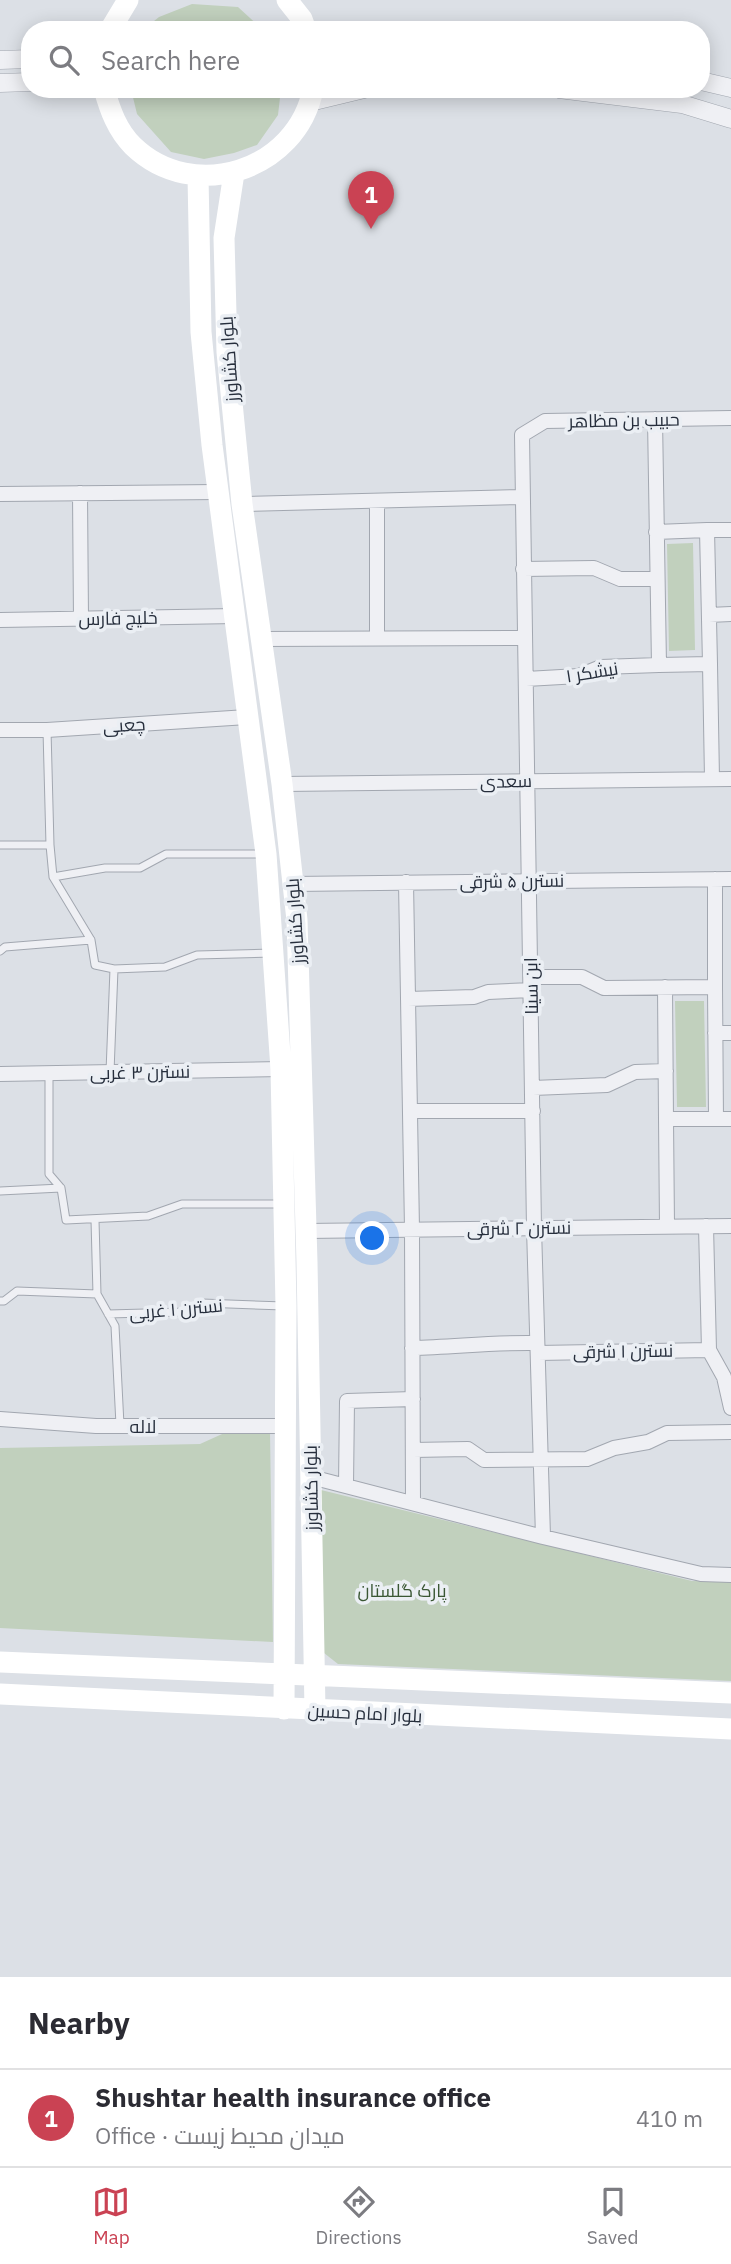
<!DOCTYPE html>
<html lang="en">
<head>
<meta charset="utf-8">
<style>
  :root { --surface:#fff; --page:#f2f2f3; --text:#2b2b33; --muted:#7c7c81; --line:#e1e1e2; --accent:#ca4253 }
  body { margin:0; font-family:"IBM Plex Sans",Cairo,sans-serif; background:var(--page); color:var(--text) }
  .you { position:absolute; left:373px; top:1239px; width:24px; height:24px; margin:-18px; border:5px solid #fff; border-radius:50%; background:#1a73e8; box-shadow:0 0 0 10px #1a73e833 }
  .badge { display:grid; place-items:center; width:46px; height:46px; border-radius:50%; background:var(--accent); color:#fff; font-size:23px; font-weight:700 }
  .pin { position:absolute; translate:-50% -58px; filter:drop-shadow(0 2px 4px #0008) }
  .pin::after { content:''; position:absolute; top:37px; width:24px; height:21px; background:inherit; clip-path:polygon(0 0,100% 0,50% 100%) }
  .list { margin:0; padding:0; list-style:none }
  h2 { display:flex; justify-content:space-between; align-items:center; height:91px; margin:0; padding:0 28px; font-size:30px }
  h2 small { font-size:23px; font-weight:400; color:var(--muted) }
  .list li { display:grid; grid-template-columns:46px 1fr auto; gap:21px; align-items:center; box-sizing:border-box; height:98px; padding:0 28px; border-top:2px solid var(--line) }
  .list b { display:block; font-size:26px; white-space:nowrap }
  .list p { margin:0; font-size:23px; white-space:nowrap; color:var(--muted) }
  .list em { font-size:23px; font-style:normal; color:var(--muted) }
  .icon { flex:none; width:38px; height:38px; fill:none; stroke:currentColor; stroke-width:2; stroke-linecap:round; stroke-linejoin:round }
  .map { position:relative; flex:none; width:731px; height:1977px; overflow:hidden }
  .search { position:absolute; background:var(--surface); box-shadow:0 4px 18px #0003; left:21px; right:21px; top:21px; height:77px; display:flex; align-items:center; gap:18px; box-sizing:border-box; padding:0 24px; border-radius:28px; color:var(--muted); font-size:26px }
  .sheet { height:189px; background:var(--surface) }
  nav { display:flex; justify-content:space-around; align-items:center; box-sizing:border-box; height:98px; border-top:2px solid var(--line); background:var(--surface); font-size:19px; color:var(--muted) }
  nav a { display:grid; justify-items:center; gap:4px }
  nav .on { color:var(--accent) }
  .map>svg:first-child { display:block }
  .green { fill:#c1d0bd }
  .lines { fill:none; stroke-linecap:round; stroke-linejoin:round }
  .service-casing { stroke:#a2a7b0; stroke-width:9 }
  .minor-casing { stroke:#a2a7b0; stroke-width:16 }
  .tertiary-casing { stroke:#a2a7b0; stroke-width:19 }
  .service { stroke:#eff0f4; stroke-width:7 }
  .minor { stroke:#eff0f4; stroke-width:14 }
  .tertiary { stroke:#eff0f4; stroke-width:18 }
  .secondary { stroke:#fff; stroke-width:21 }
  .labels { text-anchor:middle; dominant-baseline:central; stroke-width:7; stroke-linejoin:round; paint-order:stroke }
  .street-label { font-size:18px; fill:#262e3c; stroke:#ebeff4 }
  .park-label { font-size:18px; fill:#3a5734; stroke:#ebeff4 }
</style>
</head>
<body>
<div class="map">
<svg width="731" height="1977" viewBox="0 0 731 1977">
  <rect width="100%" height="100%" fill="#dce0e6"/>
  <path class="green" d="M192,4L238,7L263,30H143L159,17Z
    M131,89H281L278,115L257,145L234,153L204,159L171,152L137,114Z
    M693,543L695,650L669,651L667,544Z
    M675,1001H704L706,1107H677Z
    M231,1430L270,1431L273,1642L0,1628V1448L200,1444Z
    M321,1490L692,1581L731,1582V1681L338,1664L324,1653Z"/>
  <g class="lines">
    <g class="service-casing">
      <path id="service" d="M47,730L50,845L53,877L91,940L95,965L114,969L110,1072
        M0,845H50
        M53,877L105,868H140L166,854H265
        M0,951L5,947L91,940
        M114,969L165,967L197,955L271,953
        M49,1074V1174L61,1188L66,1220L148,1216L182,1204H280
        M0,1191L61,1188
        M95,1220L97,1294L115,1326L120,1425
        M0,1301H4L17,1291L97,1294
        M108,1314L183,1312L202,1303L284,1306"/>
    </g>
    <g class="minor-casing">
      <path id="minor" d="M655,419L659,665L710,664L707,530L656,532
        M80,493L81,619
        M0,494L218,492
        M377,501V638
        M242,504L522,497
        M707,530H731
        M523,569L594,568L620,579H657
        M709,615L731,614
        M0,620L236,616
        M261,639L525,638
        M710,664L712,779
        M526,679L579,676L601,667L659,665
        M0,730H47L247,717
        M282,784L731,779
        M715,879V987
        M406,882L412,1229L413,1503
        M293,884L731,879
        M531,977H582L604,988L715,987L716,1119H666L665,987
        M408,999L474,997L488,992L532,990
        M715,1033H731
        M0,1074L281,1069
        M533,1088L607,1085L635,1072L666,1071
        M410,1111H533
        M666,1119L667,1226
        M716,1119H731
        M706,1226L709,1350L724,1377L731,1408
        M306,1231L731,1226
        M412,1348C455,1347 495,1342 537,1343
        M538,1353L709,1350
        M0,1419L96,1426H286
        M413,1450L468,1449L484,1460L587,1459L614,1448L648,1442L667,1433L731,1432
        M311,1477L543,1537L701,1574L731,1575
        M346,1486L347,1401L413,1399
        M543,1537L534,1228L522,435L545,421L731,418"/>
    </g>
    <g class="tertiary-casing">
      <path id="tertiary" d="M0,60L30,59
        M701,81L731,88
        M0,83L30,82
        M559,89L682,104L731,119
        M310,102L364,89"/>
    </g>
    <use href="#service" class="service"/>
    <use href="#minor" class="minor"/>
    <use href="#tertiary" class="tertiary"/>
    <path class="secondary" d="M287,0L302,19L306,30
      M110,30L128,0
      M104,89C110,110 117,130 133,146C193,204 297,171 313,89
      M234,173L224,238L227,352L242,504L282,784L297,920L307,1262L315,1710
      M198,176L201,332L212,445L266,854L281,1069L286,1306L284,1709
      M0,1662L731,1693
      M0,1694L731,1729"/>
  </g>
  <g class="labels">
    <g class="street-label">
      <text transform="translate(229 359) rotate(-94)">بلوار کشاورز</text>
      <text transform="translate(624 420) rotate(-1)">حبیب بن مظاهر</text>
      <text transform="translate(118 618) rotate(-1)">خلیج فارس</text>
      <text transform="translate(592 672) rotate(-9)">نیشکر ۱</text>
      <text transform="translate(124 725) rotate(-4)">چعبی</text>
      <text transform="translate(506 781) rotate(-1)">سعدی</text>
      <text transform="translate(512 881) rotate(-1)">نسترن ۵ شرقی</text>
      <text transform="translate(295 921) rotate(-94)">بلوار کشاورز</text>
      <text transform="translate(531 986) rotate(-91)">ابن سینا</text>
      <text transform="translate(140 1072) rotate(-1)">نسترن ۳ غربی</text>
      <text transform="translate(519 1228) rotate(-1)">نسترن ۲ شرقی</text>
      <text transform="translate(176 1309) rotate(-5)">نسترن ۱ غربی</text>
      <text transform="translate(623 1351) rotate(-1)">نسترن ۱ شرقی</text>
      <text x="143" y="1426">لاله</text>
      <text transform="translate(311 1488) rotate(-91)">بلوار کشاورز</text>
      <text transform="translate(365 1713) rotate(3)">بلوار امام حسین</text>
    </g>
    <g class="park-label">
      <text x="402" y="1590">پارک گلستان</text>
    </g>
  </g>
</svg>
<div class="you"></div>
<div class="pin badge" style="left:371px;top:229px">1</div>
<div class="search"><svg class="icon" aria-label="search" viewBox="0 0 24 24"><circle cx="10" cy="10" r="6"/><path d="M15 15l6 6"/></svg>Search here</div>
</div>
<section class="sheet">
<h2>Nearby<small></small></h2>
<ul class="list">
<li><span class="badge">1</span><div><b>Shushtar health insurance office</b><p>Office · میدان محیط زیست</p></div><em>410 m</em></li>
</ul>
</section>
<nav>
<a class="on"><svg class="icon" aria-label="map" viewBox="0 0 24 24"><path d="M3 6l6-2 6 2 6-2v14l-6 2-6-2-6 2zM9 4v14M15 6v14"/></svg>Map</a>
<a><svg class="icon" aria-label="directions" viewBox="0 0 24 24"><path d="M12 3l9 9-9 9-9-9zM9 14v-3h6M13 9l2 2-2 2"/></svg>Directions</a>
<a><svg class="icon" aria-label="saved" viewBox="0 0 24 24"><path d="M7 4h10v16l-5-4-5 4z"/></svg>Saved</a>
</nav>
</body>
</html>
